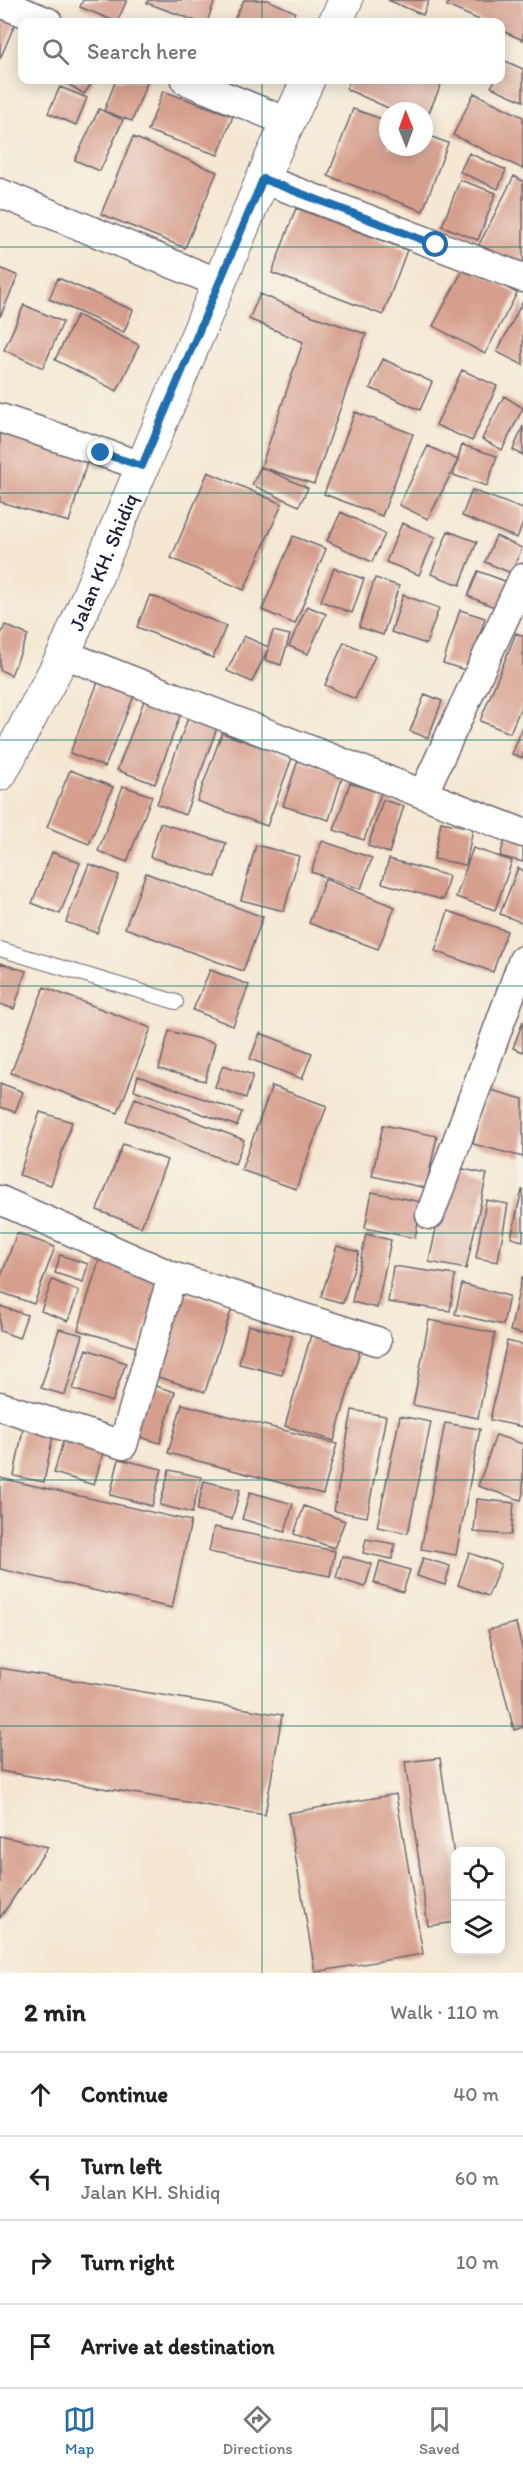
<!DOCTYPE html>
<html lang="en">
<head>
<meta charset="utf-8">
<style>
  :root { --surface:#fff; --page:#f6f6f6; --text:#222; --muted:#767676; --line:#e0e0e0; --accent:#1f6fb2 }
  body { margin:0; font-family:Itim,sans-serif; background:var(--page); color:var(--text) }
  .controls { position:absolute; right:18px; bottom:18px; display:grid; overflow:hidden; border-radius:12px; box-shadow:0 3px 15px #0003 }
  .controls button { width:54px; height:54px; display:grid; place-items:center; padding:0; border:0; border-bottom:2px solid var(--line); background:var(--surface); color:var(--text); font:30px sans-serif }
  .compass { position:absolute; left:379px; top:102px; width:54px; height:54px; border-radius:50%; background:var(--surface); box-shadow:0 3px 15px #0003; rotate:359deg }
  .stop { position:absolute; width:18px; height:18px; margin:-14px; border:4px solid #1f6fb2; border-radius:50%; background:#fff }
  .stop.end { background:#1f6fb2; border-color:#fff; box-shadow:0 2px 6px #0008 }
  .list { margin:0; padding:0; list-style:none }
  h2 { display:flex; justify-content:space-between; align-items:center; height:78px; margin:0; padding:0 24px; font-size:26px }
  h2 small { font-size:20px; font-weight:400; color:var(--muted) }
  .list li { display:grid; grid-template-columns:39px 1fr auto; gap:18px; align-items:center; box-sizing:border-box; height:84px; padding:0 24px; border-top:2px solid var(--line) }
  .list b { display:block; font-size:22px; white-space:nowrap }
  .list p { margin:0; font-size:20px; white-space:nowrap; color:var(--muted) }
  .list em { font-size:20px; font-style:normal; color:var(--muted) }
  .icon { flex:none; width:33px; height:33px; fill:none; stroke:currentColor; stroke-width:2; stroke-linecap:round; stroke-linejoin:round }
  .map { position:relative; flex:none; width:523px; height:1973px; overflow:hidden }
  .search { position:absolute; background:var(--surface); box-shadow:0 3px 15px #0003; left:18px; right:18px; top:18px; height:66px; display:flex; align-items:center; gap:15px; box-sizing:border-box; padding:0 21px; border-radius:12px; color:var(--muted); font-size:22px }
  .sheet { height:414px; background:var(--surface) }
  nav { display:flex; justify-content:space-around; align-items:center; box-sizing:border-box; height:84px; border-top:2px solid var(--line); background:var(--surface); font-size:16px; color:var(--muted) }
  nav a { display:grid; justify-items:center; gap:3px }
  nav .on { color:var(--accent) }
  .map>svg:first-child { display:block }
  .building { fill:#d69e8d }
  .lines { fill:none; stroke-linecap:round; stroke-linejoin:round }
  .lane-casing { stroke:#6c6770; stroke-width:16 }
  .street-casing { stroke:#6c6770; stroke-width:31 }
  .secondary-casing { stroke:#6c6770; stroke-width:35 }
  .lane { stroke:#fff; stroke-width:14 }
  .street { stroke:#fff; stroke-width:28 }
  .secondary { stroke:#fff; stroke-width:33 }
  .route { stroke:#1f6fb2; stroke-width:8 }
  .grid { fill:none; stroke:#0f766e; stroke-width:1.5; stroke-opacity:0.55 }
  .labels { text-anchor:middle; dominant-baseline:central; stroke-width:5; stroke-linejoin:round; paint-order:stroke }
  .street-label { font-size:21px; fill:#22223b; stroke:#f7f3e8 }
</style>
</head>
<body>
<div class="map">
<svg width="523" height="1973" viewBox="0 0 523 1973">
  <rect width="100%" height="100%" fill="#f7f3e8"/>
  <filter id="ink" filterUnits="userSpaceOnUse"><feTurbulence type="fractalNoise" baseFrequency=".0167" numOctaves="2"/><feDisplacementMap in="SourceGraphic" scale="12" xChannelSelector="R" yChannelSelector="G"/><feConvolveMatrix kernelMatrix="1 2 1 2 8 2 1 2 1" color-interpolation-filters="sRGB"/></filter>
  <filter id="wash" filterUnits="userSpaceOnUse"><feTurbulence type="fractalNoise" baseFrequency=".008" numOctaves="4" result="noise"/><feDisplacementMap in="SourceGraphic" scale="24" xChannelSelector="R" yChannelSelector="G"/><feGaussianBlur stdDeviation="1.35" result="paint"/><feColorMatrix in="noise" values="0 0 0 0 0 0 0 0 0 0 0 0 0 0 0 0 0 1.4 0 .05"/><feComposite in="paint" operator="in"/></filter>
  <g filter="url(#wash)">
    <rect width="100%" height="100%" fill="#f4e8d3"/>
    <g id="blocks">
      <path class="building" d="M83,0H127L117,22L80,7Z
        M148,0H215L207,22H199L147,3Z
        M244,0H268L295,12L290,22H233Z
        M388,0H429L423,15Z
        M450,0H523V40L500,30V22H484L447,6Z
        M0,12L17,19L0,59Z
        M503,60L523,69V101L491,87L495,80H500V67Z
        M62,80H94L84,94Z
        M116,80H148L132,121L104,111Z
        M350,80H443L424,124V111H395L346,89Z
        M60,87L87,98L76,125L48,113Z
        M163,91L233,116L218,155L148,131Z
        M474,93L523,117V169L453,135Z
        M99,109L123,120L100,171L75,160Z
        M353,109L388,121V147H424V134L448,143L423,211L328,176Z
        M133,137L217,172L185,248L101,214Z
        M469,153L506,170L498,189L460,172Z
        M514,176L523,181V267L479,245Z
        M460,180L496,193L478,240L442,226Z
        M296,208L407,250L383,315L272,273Z
        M465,266L517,293L485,354L433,326Z
        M0,268L18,276L0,317Z
        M58,278L133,310L124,332L49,299Z
        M260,294L313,316L366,334L314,484L261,467L308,488L299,506L252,485L261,467L303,342L249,319Z
        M523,301V365L497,352Z
        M24,305L63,322L43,368L4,350Z
        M77,315L139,345L117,391L55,360Z
        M383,359L432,382L420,410L370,388Z
        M462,370L497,386L472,441L436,425Z
        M504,396L523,408L502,450L482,439Z
        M355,412L413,434L382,516L324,494Z
        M0,426L90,452L69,522L0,502Z
        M523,426V455L513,450Z
        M462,445L497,456L487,486L453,475Z
        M428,446L458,460L428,519L399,505Z
        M208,472L282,504L244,590L171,558Z
        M472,490L523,509V523L517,538L462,516Z
        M341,512L385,534L372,562L327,541Z
        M402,523L435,537L419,575L386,562Z
        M448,531L477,542L460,585L431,574Z
        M293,536L326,549L295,624L262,610Z
        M496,536L522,548L511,573L485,562Z
        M334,568L364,579L352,613L321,601Z
        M478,571L510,583L499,609L468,596Z
        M375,578L399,586L383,635L359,627Z
        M150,595L226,626L213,658L137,627Z
        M403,595L439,608L426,644L391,632Z
        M307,606L326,614L308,654L289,646Z
        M460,610L485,618L468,671L443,663Z
        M5,625L28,635L11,675L0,670V637Z
        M273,631L290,635L281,665L265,660L268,649L252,682L227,671L244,636L268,647Z
        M516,633L523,636V702L510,733L480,721Z
        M344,642L375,656L355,699L325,685Z
        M102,672L138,686L105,767L70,753Z
        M425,694L442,701L428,738L410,731Z
        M146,696L182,710L155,784L117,770Z
        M192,707L221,717L185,815L157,804Z
        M523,727V758L512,754Z
        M222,733L292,758L267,826L197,801Z
        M298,760L343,775L329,820L283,806Z
        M70,770L113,787L89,844L47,827Z
        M350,783L381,793L364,840L334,830Z
        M123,786L152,796L127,862L98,851Z
        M383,800L404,806L389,853L368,846Z
        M441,822L473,828L466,865L434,859Z
        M160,823L226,843L216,877L150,857Z
        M506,836L523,840V862L500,856Z
        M322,841L372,858L361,889L311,872Z
        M256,845L299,856L284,911L241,900Z
        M473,848L512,861L495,910L456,897Z
        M52,852L80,863L60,914L32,903Z
        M389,859L449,876L443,900L382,883Z
        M89,864L119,875L97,933L66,922Z
        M518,868L523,870V923L500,914Z
        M146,873L263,917L243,971L125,928Z
        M325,879L395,907L378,949L309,923Z
        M448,911L507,931L493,972L435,951Z
        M0,963L26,971L14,1009L0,1004Z
        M210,970L249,985L233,1026L193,1010Z
        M44,987L151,1028L118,1113L11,1073Z
        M523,1021V1052L513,1048Z
        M169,1031L215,1043L205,1081L159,1069Z
        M260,1033L312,1053L302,1079L250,1059Z
        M223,1065L253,1075L246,1098L215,1087Z
        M138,1076L242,1112L237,1126L134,1090Z
        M0,1083L23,1092L15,1112L0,1107Z
        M272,1086L327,1106L296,1189L241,1170Z
        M487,1089L523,1099V1157L473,1144Z
        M135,1098L244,1140L235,1164L126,1121Z
        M40,1112L72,1122L51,1185L19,1175Z
        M383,1125L437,1136L426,1188L372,1176Z
        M123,1144L167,1160L141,1227L97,1210Z
        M449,1166L487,1174L466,1269L429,1262Z
        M522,1190H523V1241L511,1238Z
        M372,1192L422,1202L415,1238L365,1228Z
        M486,1200L508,1204L498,1262L476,1258Z
        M17,1233L55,1247L34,1304L0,1292V1279Z
        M366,1234L391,1240L377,1308L352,1302Z
        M337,1246L359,1252L343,1303L321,1297Z
        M60,1255L88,1264L83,1282L55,1273Z
        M99,1260L160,1279L139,1348L78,1330Z
        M393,1266L455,1275L450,1311L388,1302Z
        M522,1277H523V1334L510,1331Z
        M52,1280L79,1291L68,1321L41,1311Z
        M462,1284L509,1296L503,1325L455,1314Z
        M179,1292L232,1308L205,1392L152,1375Z
        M0,1306L27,1315L19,1338L0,1331Z
        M429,1320L495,1333L478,1418L413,1405Z
        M248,1325L292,1336L282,1375L239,1364Z
        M59,1329L83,1335L65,1395L41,1388Z
        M311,1335L360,1350L334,1441L285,1426Z
        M507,1341L523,1345V1427L490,1420Z
        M87,1349L126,1363L112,1402L73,1389Z
        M149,1384L175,1392L160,1443L133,1435Z
        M182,1404L337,1444L323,1494L168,1453Z
        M352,1410L386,1416L367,1517L334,1511Z
        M400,1416L431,1422L408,1533L377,1527Z
        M445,1423L480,1429L456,1555L421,1549Z
        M23,1429L53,1435L44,1482L14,1476Z
        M496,1435L523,1444V1493L521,1500L478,1486Z
        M64,1438L104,1449L94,1485L54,1473Z
        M119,1459L162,1469L152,1506L110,1495Z
        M169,1470L201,1477L192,1513L160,1505Z
        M0,1478L191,1521L172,1608L0,1569Z
        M204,1481L240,1490L232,1519L197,1510Z
        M250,1492L293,1504L285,1532L242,1519Z
        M477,1499L514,1503L511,1535L474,1532Z
        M304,1506L345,1521L334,1548L294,1534Z
        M214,1527L335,1551L330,1576L209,1552Z
        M366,1539L395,1544L392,1559L363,1553Z
        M469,1553L501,1564L488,1596L458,1585Z
        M342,1556L372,1564L365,1587L336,1578Z
        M423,1558L450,1566L445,1585L417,1576Z
        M380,1561L410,1570L403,1592L374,1583Z
        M516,1623L523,1652V1727L514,1730L488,1630Z
        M0,1668L282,1715L265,1815L0,1771Z
        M440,1758L456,1870V1922L428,1926L405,1762Z
        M396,1794L423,1954L315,1972L288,1813Z
        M0,1836L48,1847L0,1918Z"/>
    </g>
  </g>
  <g filter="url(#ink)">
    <use href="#blocks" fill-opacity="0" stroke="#6c6770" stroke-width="1.5"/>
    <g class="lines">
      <g class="lane-casing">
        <path id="lane" d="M0,949L176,1002"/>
      </g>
      <g class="street-casing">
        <path id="street" d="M0,3L48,22
          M185,80L288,122
          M263,179L523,278
          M0,193L219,283
          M0,418L142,466
          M64,654L523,833
          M423,794L523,578
          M0,1200L172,1276L377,1341
          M430,1215L523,960
          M0,1406L123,1445L172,1276"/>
      </g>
      <g class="secondary-casing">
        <g id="secondary">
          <path d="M335,22L346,0"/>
          <path id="s1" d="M0,774L64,654L271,159L308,80"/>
        </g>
      </g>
      <use href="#lane" class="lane"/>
      <use href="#street" class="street"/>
      <use href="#secondary" class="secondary"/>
    </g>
  </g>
  <g class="lines" filter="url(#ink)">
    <path class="route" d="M101,453L142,466L263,179L436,245"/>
  </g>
  <path class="grid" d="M262,0V22M262,80V1973M0,247H523M0,493H523M0,740H523M0,986H523M0,1233H523M0,1480H523M0,1726H523"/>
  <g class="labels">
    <g class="street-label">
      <text stroke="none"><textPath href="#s1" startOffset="236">Jalan KH. Shidiq</textPath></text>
    </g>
  </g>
</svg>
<div class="controls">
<button><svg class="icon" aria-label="locate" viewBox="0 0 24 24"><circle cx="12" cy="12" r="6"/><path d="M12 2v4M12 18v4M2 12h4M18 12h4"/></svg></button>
<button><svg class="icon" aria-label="layers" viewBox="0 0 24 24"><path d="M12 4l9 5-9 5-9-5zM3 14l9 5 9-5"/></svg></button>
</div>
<svg class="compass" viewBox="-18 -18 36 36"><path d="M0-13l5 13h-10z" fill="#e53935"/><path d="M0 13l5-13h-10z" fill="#767676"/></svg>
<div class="stop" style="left:436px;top:245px"></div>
<div class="stop end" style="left:101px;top:453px"></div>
<div class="search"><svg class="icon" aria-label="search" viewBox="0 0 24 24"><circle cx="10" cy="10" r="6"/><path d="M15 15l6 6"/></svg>Search here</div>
</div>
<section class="sheet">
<h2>2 min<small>Walk · 110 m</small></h2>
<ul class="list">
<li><svg class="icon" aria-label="ahead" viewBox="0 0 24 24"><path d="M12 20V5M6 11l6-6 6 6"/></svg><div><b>Continue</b></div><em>40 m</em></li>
<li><svg class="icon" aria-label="left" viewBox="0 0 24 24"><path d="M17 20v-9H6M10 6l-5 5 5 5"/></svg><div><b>Turn left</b><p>Jalan KH. Shidiq</p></div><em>60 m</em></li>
<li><svg class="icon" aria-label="right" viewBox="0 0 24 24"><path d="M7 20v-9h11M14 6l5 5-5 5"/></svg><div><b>Turn right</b></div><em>10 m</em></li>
<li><svg class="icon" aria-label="arrive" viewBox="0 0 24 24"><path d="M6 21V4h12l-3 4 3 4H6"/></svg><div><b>Arrive at destination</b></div></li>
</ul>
</section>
<nav>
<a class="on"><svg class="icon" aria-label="map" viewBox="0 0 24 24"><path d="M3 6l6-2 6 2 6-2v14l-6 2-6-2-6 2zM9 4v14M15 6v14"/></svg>Map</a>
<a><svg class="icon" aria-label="directions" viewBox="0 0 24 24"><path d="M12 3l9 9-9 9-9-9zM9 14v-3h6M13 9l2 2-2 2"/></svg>Directions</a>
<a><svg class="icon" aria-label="saved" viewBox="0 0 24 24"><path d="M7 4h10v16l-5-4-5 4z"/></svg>Saved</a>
</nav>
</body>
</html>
